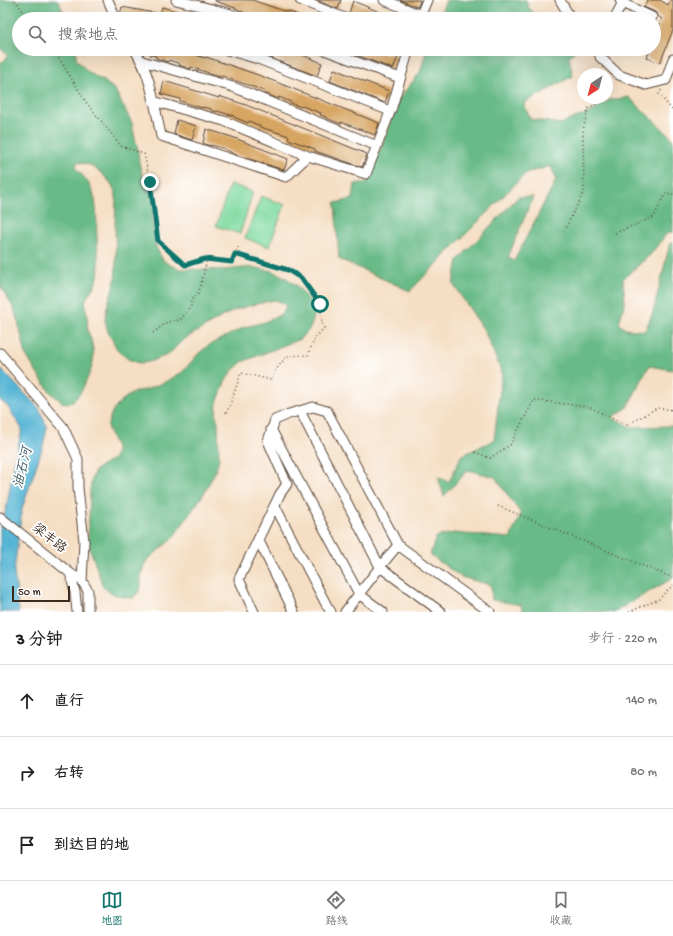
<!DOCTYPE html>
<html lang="zh">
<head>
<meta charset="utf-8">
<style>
  :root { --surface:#fff; --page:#f2f2f2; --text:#222; --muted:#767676; --line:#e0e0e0; --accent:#0f766e }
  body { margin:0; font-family:"Gochi Hand","LXGW WenKai TC",sans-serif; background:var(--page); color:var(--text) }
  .compass { position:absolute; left:577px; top:68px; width:36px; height:36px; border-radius:50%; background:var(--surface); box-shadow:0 4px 16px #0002; rotate:216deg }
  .scale { position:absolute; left:12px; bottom:10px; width:58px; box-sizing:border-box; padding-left:4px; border:2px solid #3b2a1e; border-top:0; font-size:11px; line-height:14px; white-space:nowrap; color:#3b2a1e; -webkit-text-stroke:3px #fff; paint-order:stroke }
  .stop { position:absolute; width:12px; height:12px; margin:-9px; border:3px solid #0f766e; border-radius:50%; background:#fff }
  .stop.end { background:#0f766e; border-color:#fff; box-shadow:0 1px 4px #0008 }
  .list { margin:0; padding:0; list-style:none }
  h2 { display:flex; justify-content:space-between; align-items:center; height:52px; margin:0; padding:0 16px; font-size:17px }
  h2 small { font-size:13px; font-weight:400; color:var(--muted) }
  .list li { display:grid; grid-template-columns:26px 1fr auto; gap:12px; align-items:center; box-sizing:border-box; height:72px; padding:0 16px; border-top:1px solid var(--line) }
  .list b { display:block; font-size:15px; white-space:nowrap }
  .list em { font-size:13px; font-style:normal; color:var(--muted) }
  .icon { flex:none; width:22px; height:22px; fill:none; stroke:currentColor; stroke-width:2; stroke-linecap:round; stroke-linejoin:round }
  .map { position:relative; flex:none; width:673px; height:612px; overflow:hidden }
  .search { position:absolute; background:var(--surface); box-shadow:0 4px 16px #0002; left:12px; right:12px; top:12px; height:44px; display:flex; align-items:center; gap:10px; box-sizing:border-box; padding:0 14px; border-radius:22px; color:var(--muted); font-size:15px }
  .sheet { height:268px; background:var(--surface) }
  nav { display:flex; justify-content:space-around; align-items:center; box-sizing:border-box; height:56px; border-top:1px solid var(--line); background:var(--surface); font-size:11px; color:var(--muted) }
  nav a { display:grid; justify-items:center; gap:2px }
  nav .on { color:var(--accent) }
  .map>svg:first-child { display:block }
  .green { fill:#80daa0; stroke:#5e825f }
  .forest { fill:#68ba86; stroke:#527252 }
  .water { fill:#56b5d4; stroke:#487079 }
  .building { fill:#d7a562 }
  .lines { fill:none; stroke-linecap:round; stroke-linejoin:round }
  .minor-casing { stroke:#574537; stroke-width:11 }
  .path { stroke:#574537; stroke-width:1.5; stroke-dasharray:1 3; stroke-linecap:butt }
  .minor { stroke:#fff; stroke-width:9 }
  .route { stroke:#0f766e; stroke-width:5 }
  .labels { text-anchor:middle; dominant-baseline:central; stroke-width:3.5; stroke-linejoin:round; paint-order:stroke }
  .street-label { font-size:13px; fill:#3b2a1e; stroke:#fff }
  .water-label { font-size:14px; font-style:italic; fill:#466267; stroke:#fff }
</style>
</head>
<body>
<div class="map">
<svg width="673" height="612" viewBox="0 0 673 612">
  <rect width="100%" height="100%" fill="#fff"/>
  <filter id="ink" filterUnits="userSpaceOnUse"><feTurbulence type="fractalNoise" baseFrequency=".025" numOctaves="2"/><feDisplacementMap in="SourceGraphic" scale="8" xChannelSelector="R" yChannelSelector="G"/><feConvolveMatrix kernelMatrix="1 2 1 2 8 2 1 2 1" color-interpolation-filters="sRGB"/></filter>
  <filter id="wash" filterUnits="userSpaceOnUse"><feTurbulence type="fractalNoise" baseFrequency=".012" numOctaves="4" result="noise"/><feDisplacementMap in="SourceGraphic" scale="16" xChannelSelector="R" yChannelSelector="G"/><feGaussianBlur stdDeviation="0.9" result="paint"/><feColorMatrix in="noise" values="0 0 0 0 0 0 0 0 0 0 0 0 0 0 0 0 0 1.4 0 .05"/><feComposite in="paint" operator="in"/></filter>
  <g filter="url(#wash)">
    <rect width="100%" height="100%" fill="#f5dec3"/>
    <path class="green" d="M230,184L253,192L240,234L216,226Z
      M261,196L285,205L269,247L245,238Z"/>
    <path class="forest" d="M0,0H58L66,19H19V49H76V59L87,71L98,78L104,81L115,90L132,123L133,130L138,150L139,163L143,177L152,198L154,204L152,219L156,247L163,260L168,264L180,269L224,270L252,267L272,271L285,277L297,286L311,303L313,310L314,317L312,324L309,330L300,339L242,362L232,371L225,382L217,403L216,416L218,422L219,459L215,472L203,495L172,539L146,561L143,568L141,575V587L138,593L133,598C121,597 112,595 103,587L88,543L90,491L92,478L94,473L98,468L112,460L116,454V447L108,430V424L112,412L121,401L131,394L137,391L145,390L163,383L181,373L186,368L199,353L209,345L245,327L265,322L278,316L283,312L286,306L281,302L274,300L248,306L235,310L223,316L183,340L168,355L162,357L149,362L139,363L133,361L128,359L118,351L108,332L105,320L107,307L115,281L116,267L115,226L116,194L113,187L110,182L101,173L90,165L77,162L76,168C82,175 90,183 93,193C98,207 96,223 97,238C97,252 101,267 97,280C94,289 85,296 85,305C85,308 87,311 87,314C88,320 87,326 88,332C89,335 91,337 91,340C96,356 93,367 86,381C82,391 78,399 68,404L62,402L51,393L36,372L26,355L18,322L14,309L0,285V63L5,60L8,55L0,48Z
      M446,0H526L529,8L540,19H438Z
      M427,49H577L569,57L573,76L524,103L530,119L560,124L593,111L609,100L629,97L670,136L673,141V233L668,232L650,255L623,279L625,301L619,323L625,329L645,331L653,312L670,243H673V370L649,366L627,408L612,417L630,427L673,426V578L614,612H523L521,605L492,600L491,585L461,577L430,555L436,537L454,533L510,538L521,514L495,477L468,470L444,496L438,477L449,482L461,456L494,440L502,373L484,330L453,284L458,260L518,197H533L508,257L514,261L556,180L551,166L526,173L410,291L339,259L335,203L353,199L355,184L368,182L399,99L420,72Z"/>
    <path class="water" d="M0,368L39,408L47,427L43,446L22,509L14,571L19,612H0V528L6,509L15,459L22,429L8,407L0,400Z"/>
    <g id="blocks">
      <path class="building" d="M215,0H252L287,12L288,11L308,19H267L251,13L250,15L238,10V9L215,1Z
        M316,0H341L338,9Z
        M400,0H420L418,7Z
        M648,0H660L668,5L670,0H673V30L660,63L647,58L650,49H654V39L662,19L658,16L655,12L644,7Z
        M353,1L396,19H360L352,16L349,13Z
        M122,7L160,14L162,7L197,17L196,19H122L120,14Z
        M152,49H177L205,58L206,57L261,76L379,123L375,135L341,122V124L326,118V117L320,115L321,113L302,106L301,107L291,103V102L279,97V99L264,93L265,92L259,89L222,76L221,77L209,74V73L191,67L190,69L179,65L180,64L169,60L168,62L156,58V56L150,55Z
        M250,49H288L322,63L317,76L250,50Z
        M341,49H370L387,55V53L398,57L393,69Z
        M334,69L389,91L385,103L330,81Z
        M164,81L219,98V96L246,105L367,154L362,167L315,151V149L288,139L289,136L260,127V126L249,121L248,123L234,117V116L217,111L216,112L211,110V109L202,107V108L180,101V99L161,94Z
        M177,120L196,126L192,140L174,134Z
        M206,129L232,137L288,159L284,170L234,154L223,148L210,145V146L203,143Z"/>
    </g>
  </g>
  <g filter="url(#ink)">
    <use href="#blocks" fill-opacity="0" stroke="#574537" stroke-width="1"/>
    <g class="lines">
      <g class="minor-casing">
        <path id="minor" d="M108,0L116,19
          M176,0L228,13L243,19
          M300,0L347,19
          M384,0L421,15
          M560,0L571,19
          M620,0L622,3L652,17
          M419,19L427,0
          M614,19L624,0
          M134,49C151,73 155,108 161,136L286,177L308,156
          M224,49L258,59L390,111
          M322,49L400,78
          M600,49V57L619,75L646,85L666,80
          M142,61L233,87L377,146
          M666,80L673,59
          M153,101L224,121L308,156L366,174L392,107L409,49
          M0,353L63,427L78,459V488L84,541L82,581L88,591V612
          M300,411L380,567L398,545
          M271,429L359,594L383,612
          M275,506L327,606L331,612
          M0,517L70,573L82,581
          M258,539L294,612
          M70,573L75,592L77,612
          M254,612L239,579L280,494L287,484L268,441L275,420L289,414L313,407L327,411L398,545L490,612
          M345,612L380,567L441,612"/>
      </g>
      <path class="path" d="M15,0L29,19
        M51,49L60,60L86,102L121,146L144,154L150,182L158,241L185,265L205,259L232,262L238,247
        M661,90L659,94L673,111
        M564,231L584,192L583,130L588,109L602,99V98
        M615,233L654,217L666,193L670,195L673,194
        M153,333L167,322L180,320L191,306V301L199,292L207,260
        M226,413L230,405L241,373L272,380L274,372L287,356L308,355L315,338L324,328L322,323L320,304L301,277L288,270L235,254
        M475,452L490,458L510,445L534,400L589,407L627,425L657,408L673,410
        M498,506L673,578
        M629,612L659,599L673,585"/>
      <use href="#minor" class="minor"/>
    </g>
  </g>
  <g class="lines" filter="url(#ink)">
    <path class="route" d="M150,182L158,241L185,265L205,259L232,262L235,254L288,270L301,278L320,304"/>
  </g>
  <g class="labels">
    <g class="street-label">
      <text transform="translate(49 539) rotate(38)">梁丰路</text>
    </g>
    <g class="water-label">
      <text transform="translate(24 468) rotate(-76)">油石河</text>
    </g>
  </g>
</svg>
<svg class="compass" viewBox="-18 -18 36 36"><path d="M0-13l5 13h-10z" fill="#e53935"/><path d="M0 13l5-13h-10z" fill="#767676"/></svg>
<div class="scale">50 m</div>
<div class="stop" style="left:320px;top:304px"></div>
<div class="stop end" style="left:150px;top:182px"></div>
<div class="search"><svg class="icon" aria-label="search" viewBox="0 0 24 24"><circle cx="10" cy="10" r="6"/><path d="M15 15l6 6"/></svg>搜索地点</div>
</div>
<section class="sheet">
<h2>3 分钟<small>步行 · 220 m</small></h2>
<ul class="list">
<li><svg class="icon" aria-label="ahead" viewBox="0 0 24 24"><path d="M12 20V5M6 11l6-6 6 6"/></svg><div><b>直行</b></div><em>140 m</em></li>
<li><svg class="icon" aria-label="right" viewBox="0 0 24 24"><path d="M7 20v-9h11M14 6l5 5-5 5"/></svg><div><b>右转</b></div><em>80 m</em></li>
<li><svg class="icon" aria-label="arrive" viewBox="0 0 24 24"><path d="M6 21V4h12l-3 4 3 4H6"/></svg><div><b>到达目的地</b></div></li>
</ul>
</section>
<nav>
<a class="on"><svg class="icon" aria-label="map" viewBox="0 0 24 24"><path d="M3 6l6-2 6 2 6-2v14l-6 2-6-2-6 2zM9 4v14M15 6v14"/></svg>地图</a>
<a><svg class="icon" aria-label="directions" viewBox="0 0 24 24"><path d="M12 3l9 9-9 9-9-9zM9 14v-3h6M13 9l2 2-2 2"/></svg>路线</a>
<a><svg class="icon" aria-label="saved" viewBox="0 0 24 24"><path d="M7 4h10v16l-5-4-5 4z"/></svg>收藏</a>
</nav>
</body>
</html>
